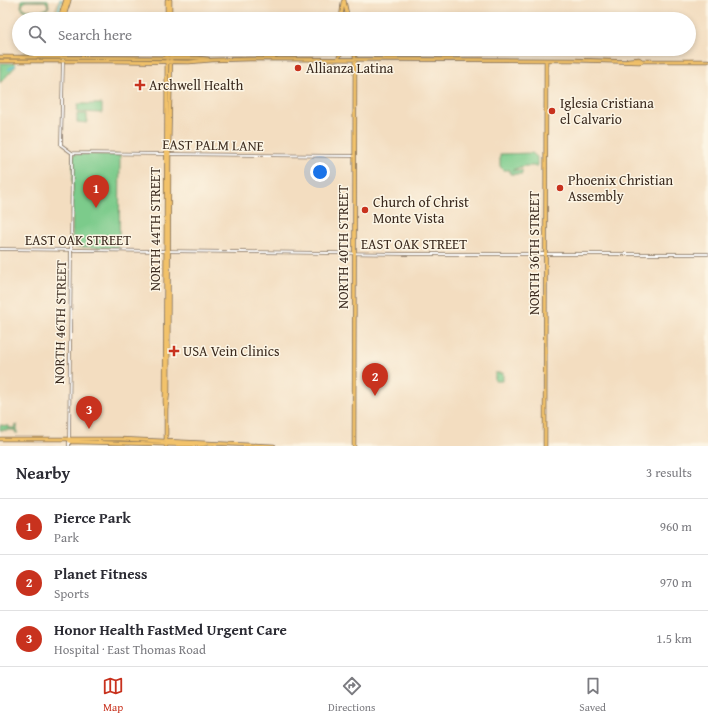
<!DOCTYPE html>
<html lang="en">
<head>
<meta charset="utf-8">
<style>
  :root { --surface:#fff; --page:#f2f2f3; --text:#2b2b33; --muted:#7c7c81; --line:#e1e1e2; --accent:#c8321e }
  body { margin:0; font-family:"Gentium Book Plus",serif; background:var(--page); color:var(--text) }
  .you { position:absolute; left:320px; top:172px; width:14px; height:14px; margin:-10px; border:3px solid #fff; border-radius:50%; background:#1a73e8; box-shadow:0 0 0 6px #1a73e833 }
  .badge { display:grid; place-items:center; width:26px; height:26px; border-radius:50%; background:var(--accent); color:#fff; font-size:13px; font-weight:700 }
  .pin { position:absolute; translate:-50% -33px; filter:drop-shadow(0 1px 2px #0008) }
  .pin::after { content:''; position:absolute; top:21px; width:14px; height:12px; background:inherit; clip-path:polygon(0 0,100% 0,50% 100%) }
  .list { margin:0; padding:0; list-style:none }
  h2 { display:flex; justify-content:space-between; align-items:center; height:52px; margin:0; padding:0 16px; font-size:17px }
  h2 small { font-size:13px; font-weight:400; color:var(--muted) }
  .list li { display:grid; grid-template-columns:26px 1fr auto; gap:12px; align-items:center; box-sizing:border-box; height:56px; padding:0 16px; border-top:1px solid var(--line) }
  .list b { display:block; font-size:15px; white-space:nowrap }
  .list p { margin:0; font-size:13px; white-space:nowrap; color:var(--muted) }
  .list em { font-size:13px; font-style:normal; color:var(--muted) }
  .icon { flex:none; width:22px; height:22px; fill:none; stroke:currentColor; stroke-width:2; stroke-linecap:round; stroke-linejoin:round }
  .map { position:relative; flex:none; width:708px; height:446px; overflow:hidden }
  .search { position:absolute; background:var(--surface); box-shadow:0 2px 6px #0003; left:12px; right:12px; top:12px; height:44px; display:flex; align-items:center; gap:10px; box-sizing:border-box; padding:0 14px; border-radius:22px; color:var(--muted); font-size:15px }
  .sheet { height:220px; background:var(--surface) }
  nav { display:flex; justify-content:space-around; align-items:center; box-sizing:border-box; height:56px; border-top:1px solid var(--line); background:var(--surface); font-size:11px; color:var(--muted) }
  nav a { display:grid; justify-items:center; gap:2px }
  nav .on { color:var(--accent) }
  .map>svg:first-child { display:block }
  .green { fill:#7bcb8b; stroke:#5b7a54; fill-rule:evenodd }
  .sand { fill:#eeda9e; stroke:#94825e }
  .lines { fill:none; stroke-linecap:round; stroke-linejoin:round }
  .canal { stroke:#4fb9cc; stroke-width:2 }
  .minor-casing { stroke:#7b6957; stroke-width:3.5 }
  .major-casing { stroke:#7b6957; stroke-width:4.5 }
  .highway-casing { stroke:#7b6957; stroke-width:5 }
  .minor { stroke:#fff; stroke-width:2 }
  .major { stroke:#f2c26a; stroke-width:3 }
  .highway { stroke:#f2c26a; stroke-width:3.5 }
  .poi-dot { fill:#c8321e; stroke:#fcf5e5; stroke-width:1.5 }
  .labels { text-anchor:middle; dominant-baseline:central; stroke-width:3; stroke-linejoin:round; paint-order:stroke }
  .poi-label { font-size:14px; fill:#3b2a1e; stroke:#fcf5e5; text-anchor:start }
  .street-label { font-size:14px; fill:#3b2a1e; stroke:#fcf5e5 }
</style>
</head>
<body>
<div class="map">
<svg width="708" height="446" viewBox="0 0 708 446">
  <rect width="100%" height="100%" fill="#fcf5e5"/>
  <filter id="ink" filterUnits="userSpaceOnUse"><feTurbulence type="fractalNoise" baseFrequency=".025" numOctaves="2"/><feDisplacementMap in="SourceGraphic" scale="8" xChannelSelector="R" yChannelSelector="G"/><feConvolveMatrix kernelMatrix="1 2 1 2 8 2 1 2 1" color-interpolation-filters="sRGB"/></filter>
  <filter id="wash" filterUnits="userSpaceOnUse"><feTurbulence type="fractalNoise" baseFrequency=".012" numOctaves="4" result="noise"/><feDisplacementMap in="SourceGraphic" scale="16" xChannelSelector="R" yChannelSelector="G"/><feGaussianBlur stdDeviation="0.9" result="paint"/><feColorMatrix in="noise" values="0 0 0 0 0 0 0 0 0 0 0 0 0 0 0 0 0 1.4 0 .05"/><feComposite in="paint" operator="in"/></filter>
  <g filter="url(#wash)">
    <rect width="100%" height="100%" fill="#f3ddc0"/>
    <path class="green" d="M22,0H48L49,7L44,12H25L21,7ZM26,1H45L47,3L48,7L44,10H27L24,9L22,5Z
      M0,63H15L16,66L0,83Z
      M78,104H102V113L77,112Z
      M77,114H87V123L77,122Z
      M532,153L537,157V166H524L512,170H522V174H510V170H503L500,166V154Z
      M74,154L120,155L119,248L72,247L73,156Z
      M495,373H503V381H495Z
      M0,425L9,426V428H15V426L18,425L17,426V434L15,432V430H0Z"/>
    <path class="sand" d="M59,0H65L58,19H53Z
      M29,49H44L38,53L21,55Z"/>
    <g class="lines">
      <path class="canal" d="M57,19L61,0
        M31,53L35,49
        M9,69L15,65"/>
    </g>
  </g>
  <g filter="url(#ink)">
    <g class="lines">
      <g class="minor-casing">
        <path id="minor" d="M63,60L61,145L72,153L354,156
          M0,249L408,254H708
          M69,446L72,153"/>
      </g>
      <g class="major-casing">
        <path id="major" d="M167,0V19
          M170,0V19
          M344,0L348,19
          M341,19L343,2
          M0,57L198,58L208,59
          M338,59L340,55L341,49
          M628,60L639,59L642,61
          M0,61H109L189,62L212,60L250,59L574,60L639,62L642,61H708
          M166,409L168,391L169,147L171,49
          M0,439H120L274,446
          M69,440L71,442H78L200,445L206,444
          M166,446V409L165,403L167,49
          M354,446L355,49
          M545,446L546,60"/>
      </g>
      <g class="highway-casing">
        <path id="highway" d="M60,19L66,0
          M63,19L69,0
          M53,49L54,53L58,56
          M35,56L46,49
          M49,56L52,49"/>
      </g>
      <use href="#minor" class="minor"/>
      <use href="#major" class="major"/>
      <use href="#highway" class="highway"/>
    </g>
  </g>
  <g class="poi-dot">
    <circle cx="298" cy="68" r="4"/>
    <path d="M138 79h4v4h4v4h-4v4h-4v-4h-4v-4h4z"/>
    <circle cx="552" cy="111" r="4"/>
    <circle cx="560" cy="188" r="4"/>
    <circle cx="365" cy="210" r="4"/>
    <path d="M172 345h4v4h4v4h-4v4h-4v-4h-4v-4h4z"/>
  </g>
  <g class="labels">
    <g class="poi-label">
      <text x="306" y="68">Allianza Latina</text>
      <text x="149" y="85">Archwell Health</text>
      <text x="560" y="103">Iglesia Cristiana<tspan x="560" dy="16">el Calvario</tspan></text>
      <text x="568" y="180">Phoenix Christian<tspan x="568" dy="16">Assembly</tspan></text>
      <text x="373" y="202">Church of Christ<tspan x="373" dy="16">Monte Vista</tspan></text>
      <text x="183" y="351">USA Vein Clinics</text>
    </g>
    <g class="street-label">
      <text transform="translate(213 145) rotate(1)">EAST PALM LANE</text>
      <text transform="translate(155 229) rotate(-90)">NORTH 44TH STREET</text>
      <text x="78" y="240">EAST OAK STREET</text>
      <text x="414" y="244">EAST OAK STREET</text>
      <text transform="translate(343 247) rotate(-90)">NORTH 40TH STREET</text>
      <text transform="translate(534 253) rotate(-90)">NORTH 36TH STREET</text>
      <text transform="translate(60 322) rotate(-89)">NORTH 46TH STREET</text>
    </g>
  </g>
</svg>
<div class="you"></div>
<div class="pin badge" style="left:96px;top:208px">1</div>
<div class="pin badge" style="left:375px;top:396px">2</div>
<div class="pin badge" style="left:89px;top:429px">3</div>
<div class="search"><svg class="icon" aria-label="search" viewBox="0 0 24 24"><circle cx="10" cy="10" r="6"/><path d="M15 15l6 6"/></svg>Search here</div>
</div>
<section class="sheet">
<h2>Nearby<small>3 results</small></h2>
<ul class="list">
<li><span class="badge">1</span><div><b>Pierce Park</b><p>Park</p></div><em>960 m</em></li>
<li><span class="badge">2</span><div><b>Planet Fitness</b><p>Sports</p></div><em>970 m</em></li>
<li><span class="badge">3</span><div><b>Honor Health FastMed Urgent Care</b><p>Hospital · East Thomas Road</p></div><em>1.5 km</em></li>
</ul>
</section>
<nav>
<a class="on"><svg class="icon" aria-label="map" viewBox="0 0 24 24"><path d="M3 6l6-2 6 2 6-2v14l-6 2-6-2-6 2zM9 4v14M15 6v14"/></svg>Map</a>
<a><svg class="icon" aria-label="directions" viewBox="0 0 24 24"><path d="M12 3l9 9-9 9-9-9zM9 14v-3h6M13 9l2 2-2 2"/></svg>Directions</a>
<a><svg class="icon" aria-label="saved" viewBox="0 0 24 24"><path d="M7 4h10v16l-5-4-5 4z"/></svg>Saved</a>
</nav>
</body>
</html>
